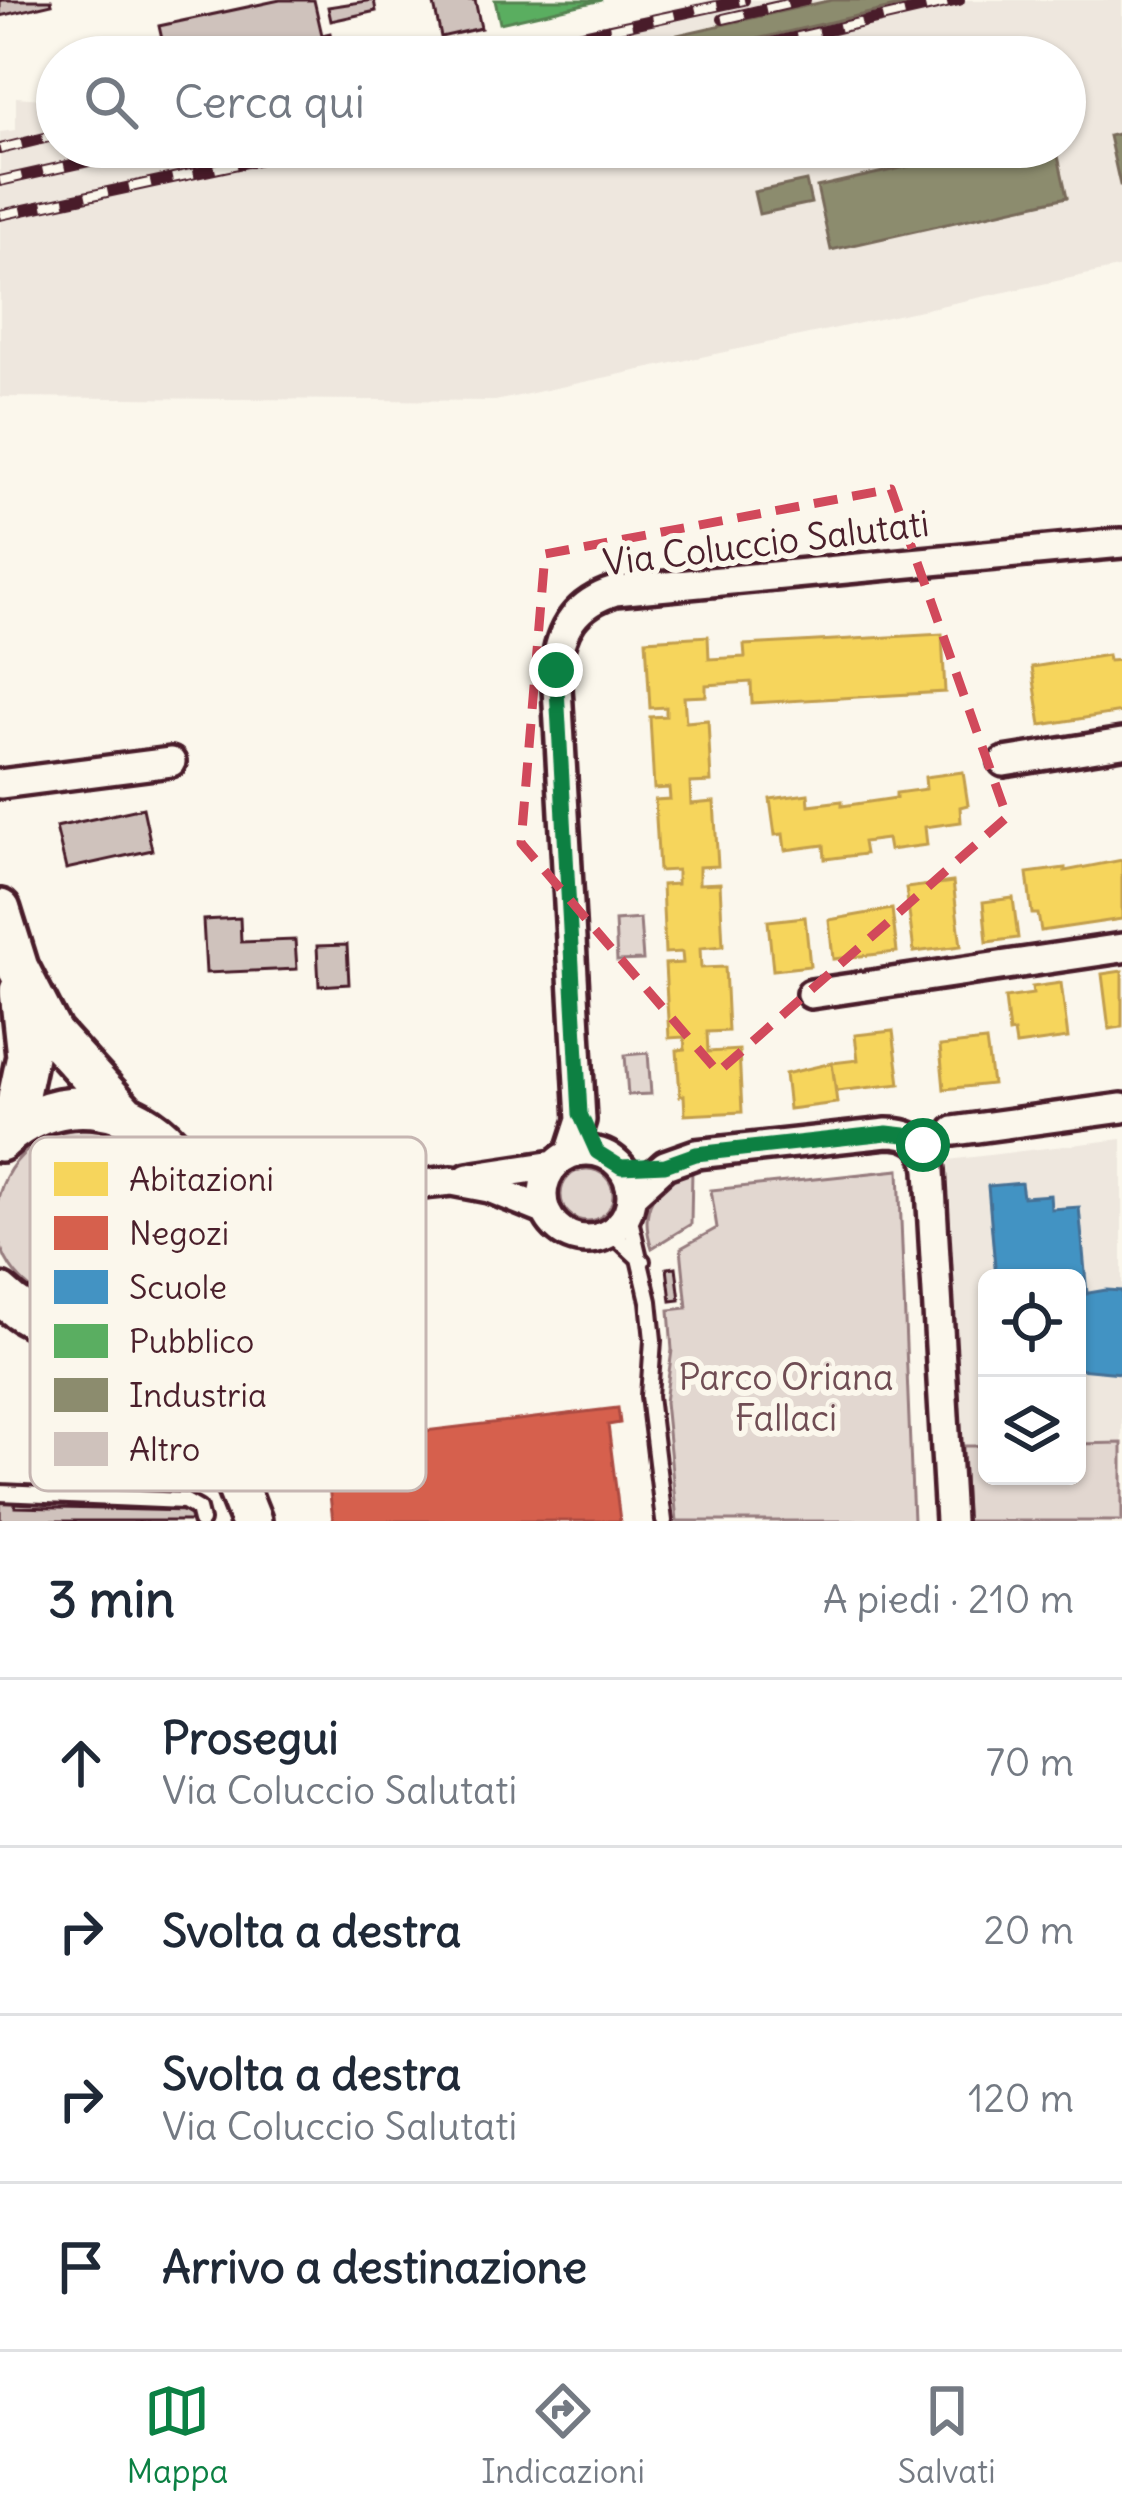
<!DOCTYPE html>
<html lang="it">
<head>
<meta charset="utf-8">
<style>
  :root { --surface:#fff; --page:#f6f6f7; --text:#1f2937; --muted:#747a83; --line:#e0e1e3; --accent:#0b8043 }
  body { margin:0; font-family:Delius,sans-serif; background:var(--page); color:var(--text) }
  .controls { position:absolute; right:36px; bottom:36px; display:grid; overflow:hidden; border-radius:18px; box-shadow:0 3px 9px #0004 }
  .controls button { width:108px; height:108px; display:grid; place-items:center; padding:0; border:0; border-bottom:3px solid var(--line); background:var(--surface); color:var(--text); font:60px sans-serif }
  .stop { position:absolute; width:36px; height:36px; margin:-27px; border:9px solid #0b8043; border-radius:50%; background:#fff }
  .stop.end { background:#0b8043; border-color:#fff; box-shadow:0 3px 12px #0008 }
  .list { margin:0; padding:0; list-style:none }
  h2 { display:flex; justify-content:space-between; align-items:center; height:156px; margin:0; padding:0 48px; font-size:51px }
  h2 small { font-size:39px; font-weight:400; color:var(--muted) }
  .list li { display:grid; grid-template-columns:78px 1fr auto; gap:36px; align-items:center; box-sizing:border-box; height:168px; padding:0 48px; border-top:3px solid var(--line) }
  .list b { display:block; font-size:45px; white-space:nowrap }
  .list p { margin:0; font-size:39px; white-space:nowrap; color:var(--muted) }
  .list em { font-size:39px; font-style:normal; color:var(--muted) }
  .icon { flex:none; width:66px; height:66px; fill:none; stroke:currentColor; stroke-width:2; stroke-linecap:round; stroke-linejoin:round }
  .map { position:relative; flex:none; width:1122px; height:1521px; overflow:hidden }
  .search { position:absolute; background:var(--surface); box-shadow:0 3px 9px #0004; left:36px; right:36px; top:36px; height:132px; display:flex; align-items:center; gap:30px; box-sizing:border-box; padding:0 42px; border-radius:66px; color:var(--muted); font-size:45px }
  .sheet { height:828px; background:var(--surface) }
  nav { display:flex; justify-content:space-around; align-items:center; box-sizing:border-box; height:168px; border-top:3px solid var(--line); background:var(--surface); font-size:33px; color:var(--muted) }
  nav a { display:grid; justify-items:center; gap:6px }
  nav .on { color:var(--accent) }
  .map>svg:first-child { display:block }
  .built { fill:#eee7de }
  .green { fill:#e2d7d0; stroke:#967b7e; stroke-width:3 }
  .homes { fill:#f6d55c; stroke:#c29e4d; stroke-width:3 }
  .shops { fill:#d6604d; stroke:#ac4c43; stroke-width:3 }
  .schools { fill:#4393c3; stroke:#457095; stroke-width:3 }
  .public { fill:#5aae61; stroke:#558351; stroke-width:3 }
  .industry { fill:#8c8c6e; stroke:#786b5a; stroke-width:3 }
  .building { fill:#cfc2bc; stroke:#4a1f2b; stroke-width:3 }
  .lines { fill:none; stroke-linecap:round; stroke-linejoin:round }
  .lane-casing { stroke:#4a1f2b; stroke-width:22 }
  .street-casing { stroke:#4a1f2b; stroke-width:36 }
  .secondary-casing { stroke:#4a1f2b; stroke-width:48 }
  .lane { stroke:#fbf7ec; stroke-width:14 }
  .street { stroke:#fbf7ec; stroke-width:27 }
  .secondary { stroke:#fbf7ec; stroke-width:39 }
  .rail-casing { stroke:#4a1f2b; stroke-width:12 }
  .rail { stroke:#fbf7ec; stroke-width:8; stroke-dasharray:22; stroke-linecap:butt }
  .route { stroke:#0b8043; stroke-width:15 }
  .marked { fill:none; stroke:#d1495b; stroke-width:9; stroke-dasharray:24 15; stroke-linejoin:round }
  .labels { text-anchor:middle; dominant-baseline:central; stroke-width:12; stroke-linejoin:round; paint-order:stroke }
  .street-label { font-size:36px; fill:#4a1f2b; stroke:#fbf7ec }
  .park-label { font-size:36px; fill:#704d54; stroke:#fbf7ec }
  .key { fill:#fbf7ec; stroke:#c6b6b2; stroke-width:3 }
  .key-label { font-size:33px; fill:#4a1f2b }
</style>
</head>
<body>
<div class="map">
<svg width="1122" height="1521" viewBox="0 0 1122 1521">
  <rect width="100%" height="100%" fill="#fbf7ec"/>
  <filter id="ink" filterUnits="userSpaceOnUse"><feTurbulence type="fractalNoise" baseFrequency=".00833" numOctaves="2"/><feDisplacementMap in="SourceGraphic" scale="24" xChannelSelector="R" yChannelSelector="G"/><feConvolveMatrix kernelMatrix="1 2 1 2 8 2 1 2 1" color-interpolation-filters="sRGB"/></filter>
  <g filter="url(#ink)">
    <path class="built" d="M710,0H1122V267L495,401L0,397V132L16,130V97L57,100V147H1065V57H459Z
      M1122,1139V1443L1077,1444V1278H987V1446H963L948,1160Z"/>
    <path class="green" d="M640,919L643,960L617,961L615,921Z
      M648,1053L651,1094L628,1095L625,1055Z
      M-4 1218a89 89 0 1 1 178 0a89 89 0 1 1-178 0Z
      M561 1195a26 26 0 1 1 52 0a26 26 0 1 1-52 0Z
      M692,1169L691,1224L652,1248C638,1208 654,1184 692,1169Z
      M899,1170L913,1521H677L665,1402L672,1350L669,1310L687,1308L681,1248L717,1228L711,1190Z
      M1122,1443V1521H966L963,1446H987V1476H1077V1444Z"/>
    <path class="homes" d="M942,634L945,692L752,703L751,682L706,685V696L684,697L686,722L708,720L711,782L690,783L691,804L714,802L718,866L699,867V884L720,883L723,946L700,948L701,968L725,967L728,1031L707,1032L708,1052L739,1050L742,1112L685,1115L684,1095L680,1096L677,1050L685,1049L684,1037L669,1038L665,964L683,963L682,952L665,953L662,885L677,884V870L659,871L655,800L670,799L669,788L654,789L650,717L666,716V707L650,708L646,640L708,636L709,659L745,657L744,645Z
      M1108,655L1109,661L1122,660V712L1041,725L1032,667Z
      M963,772L968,805L960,807L961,822L925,827L927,845L889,850L887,839L863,842L865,854L825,859L824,845L785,850L783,834L775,835L770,799L808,794L809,805L842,801V806L896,798V793L926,789L925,777Z
      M1122,860V919L1041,931L1038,914H1032L1027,873L1065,868V871Z
      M953,882L961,946L914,952L906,888Z
      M1013,898L1018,938L987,942L983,902Z
      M892,909L897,952L833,959L829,920Z
      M805,917L810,966L773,970L768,921Z
      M1122,971V1027L1109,1029L1102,974Z
      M1061,983L1068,1038L1016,1045L1014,1032L1009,1033L1005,998L1033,994L1032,987Z
      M893,1031L900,1084L836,1091L832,1063L858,1060L855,1035Z
      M986,1041L992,1084L944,1089L940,1046Z
      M832,1063L837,1103L789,1109L785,1074Z"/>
    <path class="shops" d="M618,1408L620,1423L608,1425L620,1521H333L324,1443Z"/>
    <path class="schools" d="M1021,1183L1023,1197L1050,1195L1051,1209L1079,1207L1087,1294L1077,1295V1278H996L988,1186Z
      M1106,1290L1122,1291V1373L1077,1369V1295Z"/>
    <path class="public" d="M495,0H602L500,23Z"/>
    <path class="industry" d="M832,0H926L679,57H580Z
      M871,45L874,57H816Z
      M1122,133V185H1120L1109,136Z
      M994,147H1056L1067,197L831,250L817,187Z
      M806,181L811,203L759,214L754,192Z"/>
    <path class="building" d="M0,0H51L52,4L0,16Z
      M280,0H314L322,35L330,33L335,57H166L159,26Z
      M374,0L376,11L331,21L328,7Z
      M433,0H475L481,28L441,37Z
      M143,808L152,850L66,869L56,827Z
      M240,918L241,942L295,940L297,969L206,973L203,920Z
      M347,945L349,984L319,986L317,946Z
      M676,1267L680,1300L671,1301L667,1268Z
      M0,1502H15V1507L191,1511L193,1521H0Z"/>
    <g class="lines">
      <g class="lane-casing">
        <path id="lane" d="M628,1211L649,1301L653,1340L649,1396L664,1521
          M611,1232L642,1261
          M0,1493L184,1501L198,1509L201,1521"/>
      </g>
      <g class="street-casing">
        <path id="street" d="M1004,762L1122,743
          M0,784L171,762
          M811,994L1122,948
          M954,1131L1122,1108
          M543 1195a44 44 0 1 1 88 0a44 44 0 1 1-88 0Z
          M570,1154L581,1120L556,669C559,629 576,603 615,591L1122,543
          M468,1178L554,1165
          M191,1184L332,1193L452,1181L489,1188L546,1211
          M631,1196L665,1165L696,1154L887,1133C913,1133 927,1143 930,1170L950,1521
          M187,1261L318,1198"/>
      </g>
      <g class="secondary-casing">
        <path id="secondary" d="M0,910L18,968L52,1034L123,1112
          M11,1131L27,1056L20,991
          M0,1141C102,1045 255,1169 175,1281C159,1305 136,1320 109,1327C68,1337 29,1322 0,1294
          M177,1279L192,1351L223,1451L251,1521
          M95,1329L159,1372L206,1429"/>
      </g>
      <use href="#lane" class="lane"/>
      <use href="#street" class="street"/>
      <use href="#secondary" class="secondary"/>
      <g class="rail-casing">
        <path id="rail" d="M723,19L805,0
          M481,57L744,0
          M711,57L959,0
          M0,149L57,135
          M0,181L152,147
          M0,215L317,147"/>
      </g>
      <use href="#rail" class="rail"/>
    </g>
  </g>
  <g class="lines" filter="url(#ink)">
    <path class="route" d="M556,670L580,1114L597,1152L621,1167L665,1165L696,1154L887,1133L905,1135L923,1145"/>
  </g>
  <path class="marked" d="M891,489L1007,817L718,1072L521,843L545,554Z"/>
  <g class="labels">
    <g class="street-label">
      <text transform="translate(766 543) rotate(-7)">Via Coluccio Salutati</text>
    </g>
    <g class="park-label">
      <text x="786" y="1377">Parco Oriana<tspan x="786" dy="41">Fallaci</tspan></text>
    </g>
  </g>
  <rect x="30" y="1137" width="396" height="354" rx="18" class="key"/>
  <rect x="54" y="1162" width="54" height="34" fill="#f6d55c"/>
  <rect x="54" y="1216" width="54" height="34" fill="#d6604d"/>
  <rect x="54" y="1270" width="54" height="34" fill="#4393c3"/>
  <rect x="54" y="1324" width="54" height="34" fill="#5aae61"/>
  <rect x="54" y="1378" width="54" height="34" fill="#8c8c6e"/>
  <rect x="54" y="1432" width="54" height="34" fill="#cfc2bc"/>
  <g class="key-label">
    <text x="129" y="1191">Abitazioni</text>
    <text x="129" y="1245">Negozi</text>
    <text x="129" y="1299">Scuole</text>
    <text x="129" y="1353">Pubblico</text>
    <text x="129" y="1407">Industria</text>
    <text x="129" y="1461">Altro</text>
  </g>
</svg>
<div class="controls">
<button><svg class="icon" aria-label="locate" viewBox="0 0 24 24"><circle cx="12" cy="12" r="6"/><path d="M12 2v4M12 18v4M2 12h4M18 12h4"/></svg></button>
<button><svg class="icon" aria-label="layers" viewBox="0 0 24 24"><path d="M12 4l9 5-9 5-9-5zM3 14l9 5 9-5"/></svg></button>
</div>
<div class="stop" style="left:923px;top:1145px"></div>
<div class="stop end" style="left:556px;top:670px"></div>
<div class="search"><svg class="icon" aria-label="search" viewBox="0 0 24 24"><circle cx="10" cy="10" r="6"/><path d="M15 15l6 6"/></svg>Cerca qui</div>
</div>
<section class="sheet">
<h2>3 min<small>A piedi · 210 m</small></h2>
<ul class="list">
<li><svg class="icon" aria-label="ahead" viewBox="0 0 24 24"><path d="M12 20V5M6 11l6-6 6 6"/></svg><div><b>Prosegui</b><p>Via Coluccio Salutati</p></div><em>70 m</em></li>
<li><svg class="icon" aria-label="right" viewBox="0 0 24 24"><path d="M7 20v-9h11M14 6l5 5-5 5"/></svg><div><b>Svolta a destra</b></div><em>20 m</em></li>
<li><svg class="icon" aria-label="right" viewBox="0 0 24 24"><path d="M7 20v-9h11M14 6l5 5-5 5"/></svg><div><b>Svolta a destra</b><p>Via Coluccio Salutati</p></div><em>120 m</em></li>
<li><svg class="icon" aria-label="arrive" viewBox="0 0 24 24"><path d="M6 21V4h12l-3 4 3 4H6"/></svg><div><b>Arrivo a destinazione</b></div></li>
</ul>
</section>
<nav>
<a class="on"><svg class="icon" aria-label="map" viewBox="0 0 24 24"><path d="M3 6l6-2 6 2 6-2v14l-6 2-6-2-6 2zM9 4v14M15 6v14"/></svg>Mappa</a>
<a><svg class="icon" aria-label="directions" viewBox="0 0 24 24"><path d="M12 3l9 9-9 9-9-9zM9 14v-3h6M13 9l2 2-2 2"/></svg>Indicazioni</a>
<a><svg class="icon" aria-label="saved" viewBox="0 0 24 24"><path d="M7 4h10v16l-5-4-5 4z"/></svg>Salvati</a>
</nav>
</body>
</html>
